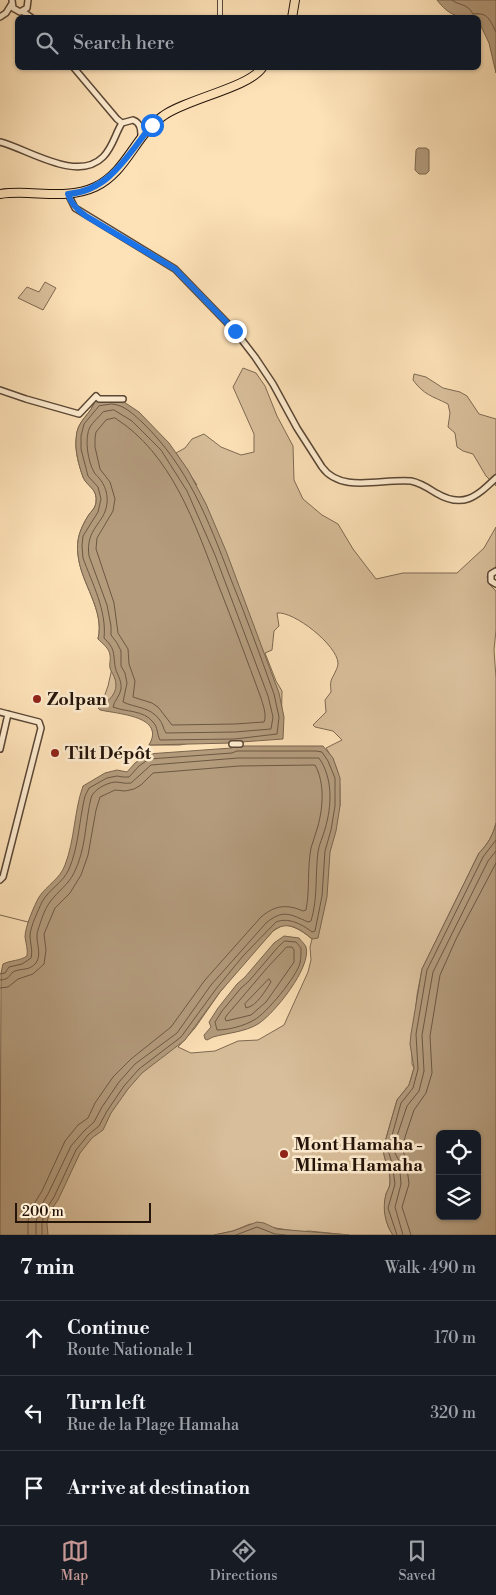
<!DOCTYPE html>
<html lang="en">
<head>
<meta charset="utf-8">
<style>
  :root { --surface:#171b24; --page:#20242c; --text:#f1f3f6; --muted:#9ea1a6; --line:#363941; --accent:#c59692 }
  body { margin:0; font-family:"Libre Bodoni",serif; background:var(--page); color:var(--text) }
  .controls { position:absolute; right:15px; bottom:15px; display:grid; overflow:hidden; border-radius:8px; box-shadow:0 1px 4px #0004 }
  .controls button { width:45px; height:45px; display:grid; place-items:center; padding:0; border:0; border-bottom:1px solid var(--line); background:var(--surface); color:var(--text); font:25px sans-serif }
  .scale { position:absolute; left:15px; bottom:12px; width:136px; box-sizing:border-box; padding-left:5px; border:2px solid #24140a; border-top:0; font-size:14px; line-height:18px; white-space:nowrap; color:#24140a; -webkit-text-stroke:4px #feecd0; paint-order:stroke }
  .stop { position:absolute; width:15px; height:15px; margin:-11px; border:4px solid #1a73e8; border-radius:50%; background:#fff }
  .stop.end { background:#1a73e8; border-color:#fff; box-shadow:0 1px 5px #0008 }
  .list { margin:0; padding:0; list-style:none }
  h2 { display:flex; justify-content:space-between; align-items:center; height:65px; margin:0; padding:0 20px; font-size:21px }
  h2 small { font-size:16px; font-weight:400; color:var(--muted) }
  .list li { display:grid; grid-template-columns:32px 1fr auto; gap:15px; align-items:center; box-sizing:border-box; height:75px; padding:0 20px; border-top:1px solid var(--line) }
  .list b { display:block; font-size:19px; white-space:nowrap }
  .list p { margin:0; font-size:16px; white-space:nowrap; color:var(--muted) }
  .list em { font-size:16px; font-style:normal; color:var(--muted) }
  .icon { flex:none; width:28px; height:28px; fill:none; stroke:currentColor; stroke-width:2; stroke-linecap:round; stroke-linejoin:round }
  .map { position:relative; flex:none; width:496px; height:1235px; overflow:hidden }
  .search { position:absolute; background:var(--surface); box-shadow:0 1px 4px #0004; left:15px; right:15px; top:15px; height:55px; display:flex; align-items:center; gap:12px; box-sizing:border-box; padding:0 18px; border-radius:8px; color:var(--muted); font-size:19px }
  .sheet { height:290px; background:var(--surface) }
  nav { display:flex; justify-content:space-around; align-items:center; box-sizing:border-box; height:70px; border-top:1px solid var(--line); background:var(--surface); font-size:14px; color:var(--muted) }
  nav a { display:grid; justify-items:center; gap:2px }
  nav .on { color:var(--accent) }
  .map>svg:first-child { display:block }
  .green { fill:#d8be9a; stroke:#7e6952; fill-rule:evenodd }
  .water { fill:#b39b7c; stroke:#7a654e; fill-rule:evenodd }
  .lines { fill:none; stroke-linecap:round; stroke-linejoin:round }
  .shore { stroke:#6c5843; stroke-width:1 }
  .stream { stroke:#7a654e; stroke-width:1 }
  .pedestrian-casing { stroke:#5a4735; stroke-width:6 }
  .minor-casing { stroke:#5a4735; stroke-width:8 }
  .primary-casing { stroke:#24140a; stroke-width:10 }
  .pedestrian { stroke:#feecd0; stroke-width:4 }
  .minor { stroke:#feecd0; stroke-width:5 }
  .primary { stroke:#fde1b7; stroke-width:8 }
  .route { stroke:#1a73e8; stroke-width:6 }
  .poi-dot { fill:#8f2418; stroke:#feecd0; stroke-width:2 }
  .labels { text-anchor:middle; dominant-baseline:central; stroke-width:5; stroke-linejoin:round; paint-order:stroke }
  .poi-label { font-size:18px; font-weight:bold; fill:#24140a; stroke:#feecd0; text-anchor:start }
</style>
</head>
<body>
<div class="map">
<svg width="496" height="1235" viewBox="0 0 496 1235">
  <rect width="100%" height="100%" fill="#fde1b7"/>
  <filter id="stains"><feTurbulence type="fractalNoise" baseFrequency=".004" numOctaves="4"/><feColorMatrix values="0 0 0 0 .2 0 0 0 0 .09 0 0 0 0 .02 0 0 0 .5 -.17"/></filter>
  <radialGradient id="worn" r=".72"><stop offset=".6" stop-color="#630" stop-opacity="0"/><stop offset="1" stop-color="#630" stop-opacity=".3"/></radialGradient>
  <path class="green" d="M45,282L56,288L43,310L18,298L27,287L39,292Z
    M243,368L256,373L265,386L277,416L293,446L294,480L303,499L322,515L338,524L353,549L376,579L403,573H457L484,548L496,527V567L489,572L487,577L490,585L496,591V630L494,650L496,678V823C493,835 488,844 479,853L422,969L417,995L412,1047V1064L414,1068L409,1085L397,1100L383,1149C384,1160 391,1172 390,1183C390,1187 387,1191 386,1194C383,1207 385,1224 393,1235H349L309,1231L301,1232L250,1224L233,1231L214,1235H5L340,806C340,781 341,771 326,748L342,740L333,731L315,727L313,725L326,712L325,700L331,692C331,689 330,684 331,681C333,675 338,669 338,663C337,645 294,611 277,613L279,626L274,631L272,650L265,653L276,681L282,691L281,737L200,741L180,745H149C154,738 154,733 150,725L152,722L103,706V700L108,686L115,655L105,637L98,639C105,610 81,584 78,555C76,540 80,529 88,516C91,511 95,509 96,503C98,488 87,487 83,477C79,466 75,451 76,440C76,419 92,415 95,400L197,485L176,453L185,448L192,439L204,434L221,447L241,455L254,452V434L233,387ZM283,925C293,925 304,932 312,939L310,947L311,960L308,972L284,1025L258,1040L238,1041L215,1051L191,1053L178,1047L195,1028L220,992L247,959L273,931Z
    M414,374L426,377L443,388L460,392L467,396L479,414L496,419V486L486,476L473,454L463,451L457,447L455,433L448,427L450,413L448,404C432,396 424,395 413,380Z"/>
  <path class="water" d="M437,0H496V73L489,43L479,22L478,18C459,18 449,16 437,0Z
    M418,148H426L429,150V171L426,174H419L415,170L416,150Z
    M95,400H121L139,412L169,443L188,470L206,504L226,551L279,693L284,717L283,739L241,742L238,746H323L333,758L340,778V806L336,831L330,852L327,897L318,938L312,939C299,928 287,920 273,931L220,992L185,1040L142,1073L128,1089L111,1113L103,1130L92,1138L80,1153L58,1200L49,1213L47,1224L48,1235H0L1,973L3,964C11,960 20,961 27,956C28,949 26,944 25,937C25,927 34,906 39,897C47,885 60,879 65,865C75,839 74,811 83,786L105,773L117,770L127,772L135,763L147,754L232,748L234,746L232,743L149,745C166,716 118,714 100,710L98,708C109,701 119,693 115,679C114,675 111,672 110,668C109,664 111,659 110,655C109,648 103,644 98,639C105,610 81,584 78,555C76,540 80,529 88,516C91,511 95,509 96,503C98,488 87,487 83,477C79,466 75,451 76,440C76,419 92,415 95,400Z
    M496,823V1235H393C385,1224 382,1208 386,1194C387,1191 390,1187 390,1183C391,1172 384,1160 383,1149L397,1100L409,1085L414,1068L410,1044L411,1034L422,969L479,853C488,844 493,835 496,823ZM440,1134H477V1216H440Z
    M284,936L299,938C301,941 305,944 306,947C312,967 274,1014 258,1024C245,1032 227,1033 213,1037L207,1040L205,1039L204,1035L211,1027L209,1022L218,1008L237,984L245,977L274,943Z
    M257,1222L264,1223L277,1229L349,1235H214L233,1231Z"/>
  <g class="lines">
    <path class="shore" d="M452,0C461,7 466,2 473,14C488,12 490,20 496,32
      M112,404C125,405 134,415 143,423C188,467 208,519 230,577C246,616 260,655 274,694L279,717L277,734L235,739L160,740C157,735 158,727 153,722C144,710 125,712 113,707C114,701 120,696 121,689C122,679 116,674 115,666C113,651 115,649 104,638C107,611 92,583 83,558L82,546L83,536L98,512L101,499L98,487L88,476L81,449V436L84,424L99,406Z
      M114,410L132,421L161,450L187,491L215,555L268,696L273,717L271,729L235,732L166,733C163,729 163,723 159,719C150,707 136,708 123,702L127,683L125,673L121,666V651L117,643L111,635V626L107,605L89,556C85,528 105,524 107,503C108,494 105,485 99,478C97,475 95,475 94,472C88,462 84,438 90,427C93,422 99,417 103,412Z
      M115,418C172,454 195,524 218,584C233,622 247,660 261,698C263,705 267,715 264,722L235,724L172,725L158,707L152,703L133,697L135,681L129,664L128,649L118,633L114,603L96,549L97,538L113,511L115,499L110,482L100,469L95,447V438L96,432L106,420Z
      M285,941L296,942L301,948C301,952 301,959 300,963C297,976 266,1014 254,1020C244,1026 228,1030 217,1030L215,1022L222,1011L241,988L249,981L278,947Z
      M287,947H292L294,950V962L292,965L266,1002L251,1015L226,1021L225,1018L227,1015L267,968Z
      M0,974L5,973L9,967L22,964L31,958C33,950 30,943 30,935C31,925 38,911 42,902C49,889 63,883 69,869C79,846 79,820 85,796L89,788L107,778L117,776L123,777H129L139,766L149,759L232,753L237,751H316L322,752L328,761L335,778V806L331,830L325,851L322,896L315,931L312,932C302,924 288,917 276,922L243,956L216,989L181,1037L139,1069L124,1086L107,1111L99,1126L88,1135L76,1150L54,1197L45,1211L42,1223V1235
      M269,979L271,982C265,991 257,1006 246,1008L245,1004Z
      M0,980C11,980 9,973 15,971C23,968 29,971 36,963C43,953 34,940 38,930C41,921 44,910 50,902C58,891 68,885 74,873C86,849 85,823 91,798C93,790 106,783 115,782C120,782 125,784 131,783L151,765L238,758H319C333,778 332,806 325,829C323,837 319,844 318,852C315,875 318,898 311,921L308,922C290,914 283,909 266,923L211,985L177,1033L135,1064L119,1082L102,1107L94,1122L84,1131L71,1146L48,1194L39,1209L36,1222V1235
      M0,988L8,987L18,979L33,974L44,964L46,950L44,934L55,908L70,893L81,875L88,855L96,810L100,797L115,790L125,791L134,789L141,785L153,773L239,766L315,765C325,783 323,807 318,826C316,833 313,841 311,848C307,869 310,890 306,910L303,911C287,904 275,905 261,917L205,980L171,1027L131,1059L113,1077L95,1103L88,1118L78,1125L65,1141L42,1191L32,1207L28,1221V1235
      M236,1235L257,1227L275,1234L286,1235
      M397,1235L388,1208L395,1184L392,1163L388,1150L401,1103L413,1088L418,1069L416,1034L427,970L483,857L496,840
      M403,1235L395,1207L401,1184L399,1161L394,1151L397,1143V1136L407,1106L419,1091L424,1071L422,1035L433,972L488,861L496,851
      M411,1235L402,1207L409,1184L406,1160L403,1151L405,1137L414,1110L426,1093L432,1073L430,1036L440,975L457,937L496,863"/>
    <path class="stream" d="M0,915L28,922"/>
    <g class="pedestrian-casing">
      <path id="pedestrian" d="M220,0V18"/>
    </g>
    <g class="minor-casing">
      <path id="minor" d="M12,0L13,8L20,12L27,8L28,0
        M22,11L32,18
        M0,17L6,13L11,5
        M74,68L117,119L122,123L133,120C141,123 141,130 141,138
        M0,142C28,149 77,183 103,157C113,147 115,134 122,123
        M68,194L75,208L175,269L235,331L255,357L273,384L297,428L322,467C341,494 383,478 411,481C421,483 428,488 436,493C463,509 476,497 496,478
        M0,390L26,399L79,414L96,396L99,399H123
        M496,571L491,574V581L496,584
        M0,712L39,722L41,728L3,877L0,880
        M232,744H240
        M0,749L8,714"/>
    </g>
    <g class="primary-casing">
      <path id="primary" d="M292,18L295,0
        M0,194C31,189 65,201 95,187C127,172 135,135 163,116C186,99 248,88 262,68"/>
    </g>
    <use href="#pedestrian" class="pedestrian"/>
    <use href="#minor" class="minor"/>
    <use href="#primary" class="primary"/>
  </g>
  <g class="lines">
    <path class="route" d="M152,125C128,154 110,191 68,194C71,204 77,210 86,216L175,269L235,331"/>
  </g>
  <g class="poi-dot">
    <circle cx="37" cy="699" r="5"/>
    <circle cx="55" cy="753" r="5"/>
    <circle cx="284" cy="1154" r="5"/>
  </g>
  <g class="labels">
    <g class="poi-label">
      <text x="47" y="699">Zolpan</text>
      <text x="65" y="753">Tilt Dépôt</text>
      <text x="294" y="1144">Mont Hamaha -<tspan x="294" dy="21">Mlima Hamaha</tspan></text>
    </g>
  </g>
  <rect width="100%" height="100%" filter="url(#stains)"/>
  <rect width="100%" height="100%" fill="url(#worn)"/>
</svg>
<div class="controls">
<button><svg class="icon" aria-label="locate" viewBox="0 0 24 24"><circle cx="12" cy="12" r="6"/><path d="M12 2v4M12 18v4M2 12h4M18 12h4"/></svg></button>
<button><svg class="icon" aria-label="layers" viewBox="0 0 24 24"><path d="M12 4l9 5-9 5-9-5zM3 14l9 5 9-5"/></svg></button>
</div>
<div class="scale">200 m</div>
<div class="stop" style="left:152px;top:125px"></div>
<div class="stop end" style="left:235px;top:331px"></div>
<div class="search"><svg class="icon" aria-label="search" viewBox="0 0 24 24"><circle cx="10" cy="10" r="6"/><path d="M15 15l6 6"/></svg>Search here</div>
</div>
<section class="sheet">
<h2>7 min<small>Walk · 490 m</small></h2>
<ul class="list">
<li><svg class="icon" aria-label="ahead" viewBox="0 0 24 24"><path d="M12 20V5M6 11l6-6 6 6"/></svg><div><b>Continue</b><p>Route Nationale 1</p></div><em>170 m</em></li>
<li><svg class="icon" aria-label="left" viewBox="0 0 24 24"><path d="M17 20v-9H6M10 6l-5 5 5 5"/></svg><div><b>Turn left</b><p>Rue de la Plage Hamaha</p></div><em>320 m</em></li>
<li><svg class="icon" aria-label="arrive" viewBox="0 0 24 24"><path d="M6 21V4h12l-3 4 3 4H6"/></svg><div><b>Arrive at destination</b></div></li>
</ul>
</section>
<nav>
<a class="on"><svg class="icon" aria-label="map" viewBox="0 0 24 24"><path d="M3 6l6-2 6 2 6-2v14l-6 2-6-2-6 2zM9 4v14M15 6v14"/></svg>Map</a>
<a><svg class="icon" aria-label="directions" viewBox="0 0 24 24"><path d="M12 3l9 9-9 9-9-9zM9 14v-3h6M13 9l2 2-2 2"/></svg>Directions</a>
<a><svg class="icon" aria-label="saved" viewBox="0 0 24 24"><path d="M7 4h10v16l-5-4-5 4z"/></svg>Saved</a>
</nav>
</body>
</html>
